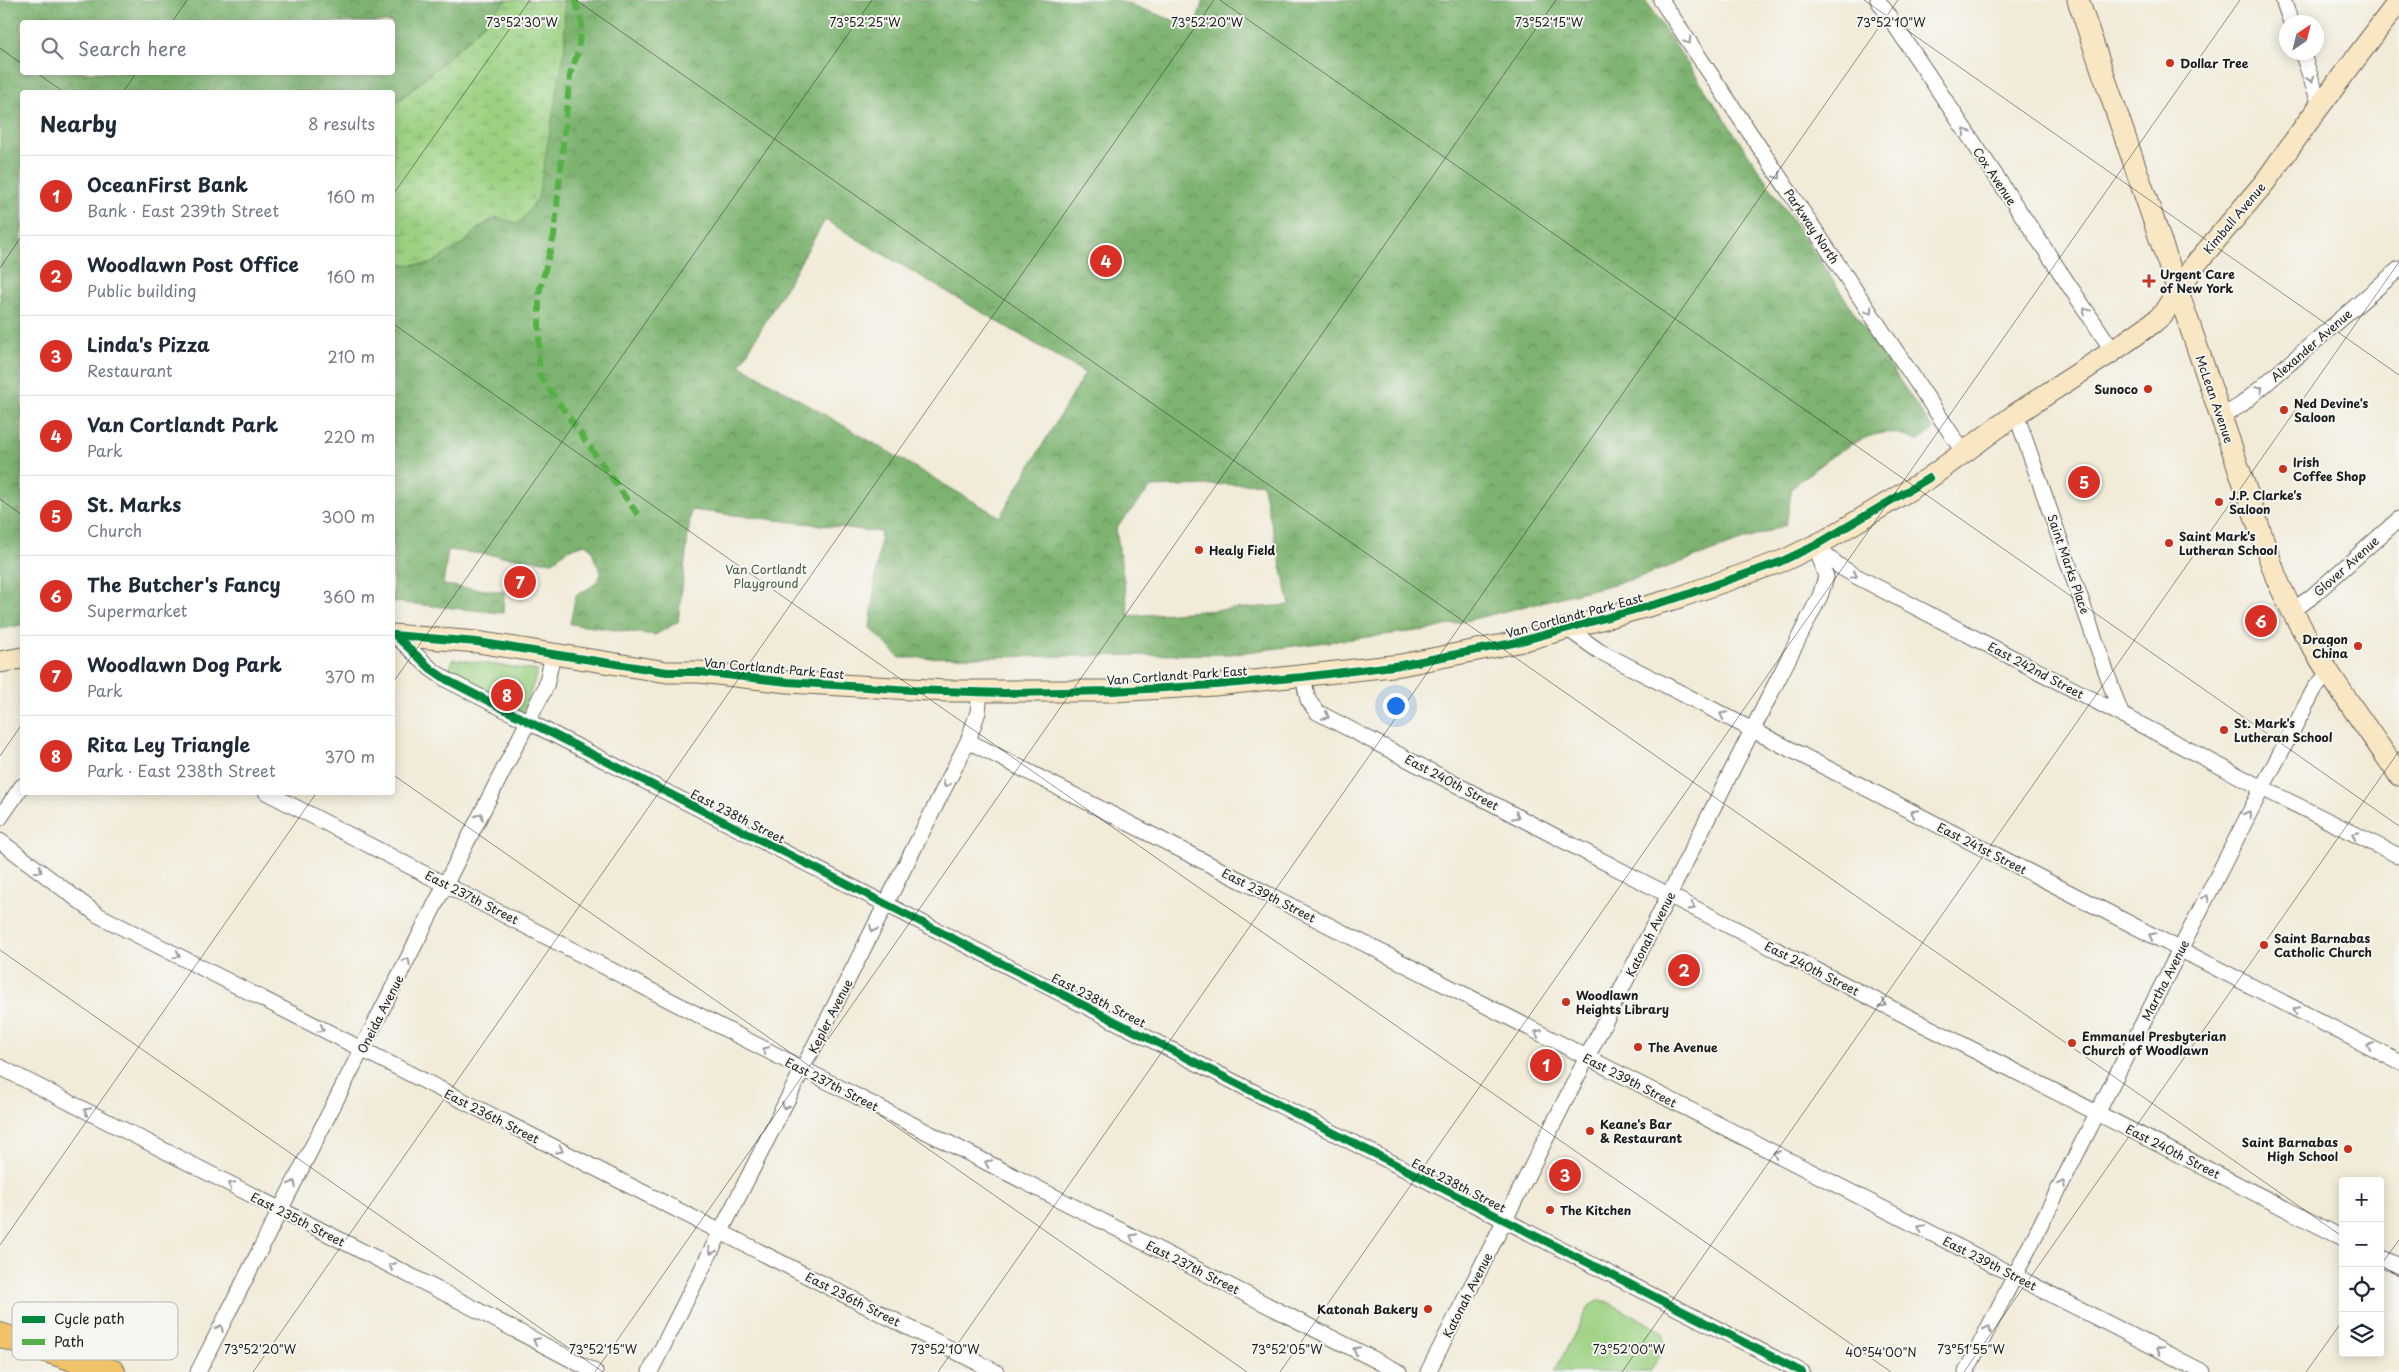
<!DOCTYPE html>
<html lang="en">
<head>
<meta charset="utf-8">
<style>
  :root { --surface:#fff; --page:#f6f6f7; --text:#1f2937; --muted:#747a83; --line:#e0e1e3; --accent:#d93025 }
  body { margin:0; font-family:"Playpen Sans",sans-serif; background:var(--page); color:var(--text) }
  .controls { position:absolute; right:15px; bottom:15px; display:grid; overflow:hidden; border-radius:5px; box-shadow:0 2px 12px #0003 }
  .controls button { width:45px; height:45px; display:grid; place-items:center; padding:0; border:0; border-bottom:1px solid var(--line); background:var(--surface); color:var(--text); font:25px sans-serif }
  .compass { position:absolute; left:2279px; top:15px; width:45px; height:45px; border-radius:50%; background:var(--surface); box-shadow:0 2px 12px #0003; rotate:35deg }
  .you { position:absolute; left:1395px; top:705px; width:18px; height:18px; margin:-12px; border:4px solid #fff; border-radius:50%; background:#1a73e8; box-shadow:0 0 0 8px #1a73e833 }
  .badge { display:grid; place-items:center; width:32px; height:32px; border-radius:50%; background:var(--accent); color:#fff; font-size:16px; font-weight:700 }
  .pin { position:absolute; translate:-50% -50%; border:2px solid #fff; box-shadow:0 1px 5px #0006 }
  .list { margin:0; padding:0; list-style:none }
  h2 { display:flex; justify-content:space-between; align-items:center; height:65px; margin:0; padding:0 20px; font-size:21px }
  h2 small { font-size:16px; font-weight:400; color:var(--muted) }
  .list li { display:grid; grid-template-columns:32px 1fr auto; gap:15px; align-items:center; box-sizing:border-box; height:80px; padding:0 20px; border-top:1px solid var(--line) }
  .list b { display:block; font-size:19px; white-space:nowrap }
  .list p { margin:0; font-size:16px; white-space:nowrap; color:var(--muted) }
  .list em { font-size:16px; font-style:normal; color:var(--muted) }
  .icon { flex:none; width:28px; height:28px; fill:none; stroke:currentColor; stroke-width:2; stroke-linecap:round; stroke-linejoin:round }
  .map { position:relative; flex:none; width:2399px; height:1372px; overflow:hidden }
  .search { position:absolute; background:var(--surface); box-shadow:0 2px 12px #0003; left:20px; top:20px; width:375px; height:55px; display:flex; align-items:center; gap:12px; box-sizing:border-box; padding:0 18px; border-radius:5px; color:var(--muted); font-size:19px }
  .panel { position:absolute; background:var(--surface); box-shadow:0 2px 12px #0003; left:20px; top:90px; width:375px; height:705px; border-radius:5px }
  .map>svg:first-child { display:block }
  .green { fill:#9cd182; stroke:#5c764f }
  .forest { fill:url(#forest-crowns); stroke:#4c6846; fill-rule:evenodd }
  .wetland { fill:url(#wetland-marsh); stroke:#5c764f }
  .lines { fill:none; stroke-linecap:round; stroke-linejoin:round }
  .street-casing { stroke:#67645e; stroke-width:17 }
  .secondary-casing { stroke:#67645e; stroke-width:23 }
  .primary-casing { stroke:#67645e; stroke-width:26 }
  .street { stroke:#fff; stroke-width:15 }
  .secondary { stroke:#f9e7c3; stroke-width:21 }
  .primary { stroke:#f1c369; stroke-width:24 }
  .quiet { stroke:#55b145; stroke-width:6; stroke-dasharray:12 6; stroke-linecap:butt }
  .cycleway-casing { stroke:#f6f6f2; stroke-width:11 }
  .cycleway { stroke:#00873e; stroke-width:8 }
  .oneway { stroke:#999 }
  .ticks { fill:none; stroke:#1c1c1c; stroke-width:1; stroke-opacity:0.45 }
  .poi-dot { fill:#c8321e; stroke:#f6f6f2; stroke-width:2 }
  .labels { text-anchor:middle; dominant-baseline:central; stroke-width:4; stroke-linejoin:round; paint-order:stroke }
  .poi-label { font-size:12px; font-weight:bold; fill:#1c1c1c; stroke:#f6f6f2; text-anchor:start }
  .street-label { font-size:12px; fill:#1c1c1c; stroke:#f6f6f2 }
  .park-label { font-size:12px; fill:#495b40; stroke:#f6f6f2 }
  .key { fill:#f6f6f2; stroke:#b5b5b2; stroke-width:1 }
  .key-label { font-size:14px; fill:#1c1c1c }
  .ticks-label { font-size:12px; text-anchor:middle; fill:#1c1c1c; stroke:#f6f6f2; stroke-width:4; stroke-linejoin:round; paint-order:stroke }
</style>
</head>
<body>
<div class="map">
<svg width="2399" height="1372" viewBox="0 0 2399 1372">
  <defs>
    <pattern id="forest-crowns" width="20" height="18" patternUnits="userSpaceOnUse" patternTransform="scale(1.25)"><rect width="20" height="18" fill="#7db370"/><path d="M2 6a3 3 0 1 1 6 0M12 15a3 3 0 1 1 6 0" fill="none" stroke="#66915b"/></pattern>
    <pattern id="wetland-marsh" width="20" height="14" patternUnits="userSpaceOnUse" patternTransform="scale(1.25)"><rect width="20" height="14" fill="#9cd182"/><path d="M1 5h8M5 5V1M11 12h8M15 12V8" fill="none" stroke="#86b370"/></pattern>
  </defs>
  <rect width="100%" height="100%" fill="#f6f6f2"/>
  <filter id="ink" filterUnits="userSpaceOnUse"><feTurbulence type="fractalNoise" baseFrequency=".02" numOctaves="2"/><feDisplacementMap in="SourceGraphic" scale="10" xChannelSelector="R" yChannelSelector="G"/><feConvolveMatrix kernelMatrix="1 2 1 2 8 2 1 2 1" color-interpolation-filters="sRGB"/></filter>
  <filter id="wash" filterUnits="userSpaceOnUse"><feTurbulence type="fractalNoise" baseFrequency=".0096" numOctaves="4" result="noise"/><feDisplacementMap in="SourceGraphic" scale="20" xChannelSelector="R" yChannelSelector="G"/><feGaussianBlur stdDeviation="1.12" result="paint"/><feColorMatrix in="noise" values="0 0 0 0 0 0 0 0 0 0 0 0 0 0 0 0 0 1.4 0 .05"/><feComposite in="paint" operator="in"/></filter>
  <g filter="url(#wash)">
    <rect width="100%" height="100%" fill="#f1ebd8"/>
    <path class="green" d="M453,659L538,671L522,715L447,676Z
      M1600,1300L1608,1302L1662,1331C1668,1345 1657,1359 1650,1372H1554L1590,1305Z"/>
    <path class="forest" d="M0,0H507L467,41L393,106L392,92H22V625L0,629ZM22,22H392V72H22Z
      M562,0H1117L1195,28L1203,0H1645L1933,430L1917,441C1910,438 1901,434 1894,433C1861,429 1816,468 1792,487L1786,525L1634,579L1433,629L1229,654L900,658L870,628L881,532L691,510L678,622L655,635L570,624L576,595C587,589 598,586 601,572L595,561L592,549L585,544L567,550L553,562L448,550L443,585L504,592L503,613L393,602L392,265L430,264L464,242L478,228L538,198L547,141L564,1ZM825,220L1085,373L1000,517L740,365ZM1262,483L1290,605L1129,616L1116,528L1151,487Z"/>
    <path class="wetland" d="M507,0L564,1L565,47L538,198L519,224L496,217L478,228L465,242L430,264L393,265V106L467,41Z"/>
  </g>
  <g filter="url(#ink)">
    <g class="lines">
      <g class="street-casing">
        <path id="street" d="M1661,0L1964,453
          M1878,0L2113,351
          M2283,0L2291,22
          M2302,52L2320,105
          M2016,414L2121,714
          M2221,417L2241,405L2399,269
          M1821,550L1839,566L1854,575L2262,788L2399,856
          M2292,611L2310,598L2399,519
          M1568,629L1599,651L2399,1062
          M395,635L431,669L447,680L1802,1372
          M1303,677L1308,700L1317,712L1641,881L2343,1238
          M968,741L2203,1372
          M266,792L803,1069L1399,1372
          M0,818L22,786
          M0,841L98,915L996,1372
          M0,1067L462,1302L595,1372
          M2380,1257L2399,1266
          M198,1372L546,686L553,654
          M650,1372L968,741L978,712L980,692
          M1428,1372L1820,596L1826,577L1816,545
          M1966,1372L2262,788L2315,688L2329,673"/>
      </g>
      <g class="secondary-casing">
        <path id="secondary" d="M2078,0L2276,577C2307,649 2356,711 2399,775
          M392,635L477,642L667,672H699L788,682L947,691H1113L1215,685L1401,665L1518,642L1674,599L1785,560L1826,540L1929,478L2016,414L2113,351L2154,322L2163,314L2194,266L2265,182L2310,119L2399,1
          M0,662L22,658"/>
      </g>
      <g class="primary-casing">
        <path id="primary" d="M0,1335L113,1372"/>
      </g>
      <use href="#street" class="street"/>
      <use href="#secondary" class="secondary"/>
      <use href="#primary" class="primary"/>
      <path class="quiet" d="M575,0L582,23L577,55L570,75L554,236L539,293V375L638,515"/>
      <g class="cycleway-casing">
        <path id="cycleway" d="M393,635L477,642L667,672H699L788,682L912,690L1004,693L1113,691L1215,685L1303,677L1401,665L1518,642L1674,599L1780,562L1816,545L1929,478
          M395,635L431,669L447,680L1802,1372"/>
      </g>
      <use href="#cycleway" class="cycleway"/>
    </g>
    <defs><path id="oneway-chevron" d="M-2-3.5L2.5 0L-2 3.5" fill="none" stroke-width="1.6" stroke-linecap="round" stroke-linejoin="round" transform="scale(1.25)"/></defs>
    <g class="oneway">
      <use href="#oneway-chevron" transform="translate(1688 41) rotate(56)"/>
      <use href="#oneway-chevron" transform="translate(2311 79) rotate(70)"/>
      <use href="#oneway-chevron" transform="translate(1966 132) rotate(-124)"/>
      <use href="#oneway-chevron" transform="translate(1778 176) rotate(56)"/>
      <use href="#oneway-chevron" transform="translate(1869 311) rotate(56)"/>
      <use href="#oneway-chevron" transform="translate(2086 311) rotate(-124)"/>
      <use href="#oneway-chevron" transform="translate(2260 389) rotate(-41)"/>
      <use href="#oneway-chevron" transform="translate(1854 575) rotate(28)"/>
      <use href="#oneway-chevron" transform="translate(1723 715) rotate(-153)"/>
      <use href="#oneway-chevron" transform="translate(1326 716) rotate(28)"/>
      <use href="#oneway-chevron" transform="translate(946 784) rotate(117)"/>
      <use href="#oneway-chevron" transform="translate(1914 813) rotate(-153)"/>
      <use href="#oneway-chevron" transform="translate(2248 814) rotate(-63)"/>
      <use href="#oneway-chevron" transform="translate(480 816) rotate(-63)"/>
      <use href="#oneway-chevron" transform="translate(1516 816) rotate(28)"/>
      <use href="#oneway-chevron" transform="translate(2355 835) rotate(-154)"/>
      <use href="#oneway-chevron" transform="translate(39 870) rotate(37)"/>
      <use href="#oneway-chevron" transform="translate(2206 898) rotate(-64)"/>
      <use href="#oneway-chevron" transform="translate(1692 907) rotate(27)"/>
      <use href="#oneway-chevron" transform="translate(873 929) rotate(117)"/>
      <use href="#oneway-chevron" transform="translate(2152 936) rotate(-153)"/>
      <use href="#oneway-chevron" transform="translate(177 955) rotate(27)"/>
      <use href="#oneway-chevron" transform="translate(407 961) rotate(-63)"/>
      <use href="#oneway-chevron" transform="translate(1883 1004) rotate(27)"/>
      <use href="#oneway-chevron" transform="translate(2296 1010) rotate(-153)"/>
      <use href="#oneway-chevron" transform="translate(321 1029) rotate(27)"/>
      <use href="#oneway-chevron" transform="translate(1538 1033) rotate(-153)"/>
      <use href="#oneway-chevron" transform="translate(2370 1046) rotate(-153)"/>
      <use href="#oneway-chevron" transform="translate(765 1050) rotate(-153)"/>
      <use href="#oneway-chevron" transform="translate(785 1106) rotate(117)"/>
      <use href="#oneway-chevron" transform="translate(87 1111) rotate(-153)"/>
      <use href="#oneway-chevron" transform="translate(560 1150) rotate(27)"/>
      <use href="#oneway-chevron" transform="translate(1776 1154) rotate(-153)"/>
      <use href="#oneway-chevron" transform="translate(988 1163) rotate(-153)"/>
      <use href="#oneway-chevron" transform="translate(293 1184) rotate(-63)"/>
      <use href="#oneway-chevron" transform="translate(2062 1184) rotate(-63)"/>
      <use href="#oneway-chevron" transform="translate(231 1185) rotate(-153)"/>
      <use href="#oneway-chevron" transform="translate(1921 1228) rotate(-153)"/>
      <use href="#oneway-chevron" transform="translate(1133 1237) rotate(-153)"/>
      <use href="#oneway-chevron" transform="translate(712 1251) rotate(117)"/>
      <use href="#oneway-chevron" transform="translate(392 1266) rotate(-153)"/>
      <use href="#oneway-chevron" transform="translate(220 1328) rotate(-63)"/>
      <use href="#oneway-chevron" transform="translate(1988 1329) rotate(-63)"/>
      <use href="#oneway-chevron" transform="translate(536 1341) rotate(-152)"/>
      <use href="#oneway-chevron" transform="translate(1356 1350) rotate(-153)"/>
      <use href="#oneway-chevron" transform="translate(2159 1350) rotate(-153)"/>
    </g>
  </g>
  <path class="ticks" d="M576,0L2343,1237M1220,0L2399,826M1864,0L2399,375M172,22L187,0M0,48L22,64M35,72L64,92M123,92L137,72M392,196L530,0M0,268L22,235M392,323L1891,1372M0,499L22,515M392,684L872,0M0,756L22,724M392,774L1247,1372M0,950L603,1372M0,1245L317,792M2380,1264L2399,1277M2380,1266L2399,1240M253,1372L1214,0M595,1372L1556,0M938,1372L1898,0M1280,1372L2240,0M1622,1372L2399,262M1964,1372L2399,751M2306,1372L2343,1320"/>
  <g class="poi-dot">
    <circle cx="2170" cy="63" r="5"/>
    <path d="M2146.5 273.5h5v5h5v5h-5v5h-5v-5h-5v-5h5z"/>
    <circle cx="2148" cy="389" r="5"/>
    <circle cx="2284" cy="410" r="5"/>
    <circle cx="2283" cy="469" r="5"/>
    <circle cx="2219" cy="502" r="5"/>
    <circle cx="2169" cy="543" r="5"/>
    <circle cx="1199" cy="550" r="5"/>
    <circle cx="2358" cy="646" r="5"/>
    <circle cx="2224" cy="730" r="5"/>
    <circle cx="2264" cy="945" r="5"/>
    <circle cx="1566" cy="1002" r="5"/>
    <circle cx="2072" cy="1043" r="5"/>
    <circle cx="1638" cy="1047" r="5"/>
    <circle cx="1590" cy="1131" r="5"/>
    <circle cx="2348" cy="1149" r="5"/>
    <circle cx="1550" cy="1210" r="5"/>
    <circle cx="1428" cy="1309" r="5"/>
  </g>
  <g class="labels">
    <g class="poi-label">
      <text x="2180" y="63">Dollar Tree</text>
      <text x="2160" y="274">Urgent Care<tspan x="2160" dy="14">of New York</tspan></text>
      <text x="2138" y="389" text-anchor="end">Sunoco</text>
      <text x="2294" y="403">Ned Devine's<tspan x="2294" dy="14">Saloon</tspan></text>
      <text x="2293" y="462">Irish<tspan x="2293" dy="14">Coffee Shop</tspan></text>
      <text x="2229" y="495">J.P. Clarke's<tspan x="2229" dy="14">Saloon</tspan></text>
      <text x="2179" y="536">Saint Mark's<tspan x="2179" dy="14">Lutheran School</tspan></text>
      <text x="1209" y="550">Healy Field</text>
      <text x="2348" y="639" text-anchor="end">Dragon<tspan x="2348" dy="14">China</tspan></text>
      <text x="2234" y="723">St. Mark's<tspan x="2234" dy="14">Lutheran School</tspan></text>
      <text x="2274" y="938">Saint Barnabas<tspan x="2274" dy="14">Catholic Church</tspan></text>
      <text x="1576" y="995">Woodlawn<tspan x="1576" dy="14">Heights Library</tspan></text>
      <text x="2082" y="1036">Emmanuel Presbyterian<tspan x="2082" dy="14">Church of Woodlawn</tspan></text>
      <text x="1648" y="1047">The Avenue</text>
      <text x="1600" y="1124">Keane's Bar<tspan x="1600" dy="14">&amp; Restaurant</tspan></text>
      <text x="2338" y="1142" text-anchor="end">Saint Barnabas<tspan x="2338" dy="14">High School</tspan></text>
      <text x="1560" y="1210">The Kitchen</text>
      <text x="1418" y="1309" text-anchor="end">Katonah Bakery</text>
    </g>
    <g class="street-label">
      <text transform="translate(1995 176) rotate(56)">Cox Avenue</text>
      <text transform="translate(2234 218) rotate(-50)">Kimball Avenue</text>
      <text transform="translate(1812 226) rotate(56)">Parkway North</text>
      <text transform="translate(2311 345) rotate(-41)">Alexander Avenue</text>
      <text transform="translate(2215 399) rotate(71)">McLean Avenue</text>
      <text transform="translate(2069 564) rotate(71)">Saint Marks Place</text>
      <text transform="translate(2346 566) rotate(-42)">Glover Avenue</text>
      <text transform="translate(1574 615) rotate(-15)">Van Cortlandt Park East</text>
      <text transform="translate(774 668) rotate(5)">Van Cortlandt Park East</text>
      <text transform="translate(2036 670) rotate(28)">East 242nd Street</text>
      <text transform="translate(1177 675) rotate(-4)">Van Cortlandt Park East</text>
      <text transform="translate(1452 782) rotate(28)">East 240th Street</text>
      <text transform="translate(738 816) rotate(27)">East 238th Street</text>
      <text transform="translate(1982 848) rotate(27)">East 241st Street</text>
      <text transform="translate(1269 895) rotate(27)">East 239th Street</text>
      <text transform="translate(472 897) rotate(27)">East 237th Street</text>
      <text transform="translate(1650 934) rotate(-63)">Katonah Avenue</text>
      <text transform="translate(1812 968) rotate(27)">East 240th Street</text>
      <text transform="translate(2165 980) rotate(-63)">Martha Avenue</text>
      <text transform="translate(1099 1000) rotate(27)">East 238th Street</text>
      <text transform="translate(380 1014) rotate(-63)">Oneida Avenue</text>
      <text transform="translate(830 1016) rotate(-63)">Kepler Avenue</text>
      <text transform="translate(1630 1080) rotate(27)">East 239th Street</text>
      <text transform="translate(832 1084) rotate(27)">East 237th Street</text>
      <text transform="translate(492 1116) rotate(27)">East 236th Street</text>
      <text transform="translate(2173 1151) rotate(27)">East 240th Street</text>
      <text transform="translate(1459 1185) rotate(27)">East 238th Street</text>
      <text transform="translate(298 1219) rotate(27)">East 235th Street</text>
      <text transform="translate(1990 1263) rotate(27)">East 239th Street</text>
      <text transform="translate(1193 1267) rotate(27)">East 237th Street</text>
      <text transform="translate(1467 1295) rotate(-63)">Katonah Avenue</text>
      <text transform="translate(853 1299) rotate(27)">East 236th Street</text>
    </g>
    <g class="park-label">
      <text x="766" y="569">Van Cortlandt<tspan x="766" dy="14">Playground</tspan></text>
    </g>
  </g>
  <rect x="12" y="1302" width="166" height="58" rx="8" class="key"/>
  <rect x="22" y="1316" width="23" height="7" fill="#00873e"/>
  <rect x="22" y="1339" width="23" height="6" fill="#55b145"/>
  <g class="key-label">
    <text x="54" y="1324">Cycle path</text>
    <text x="54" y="1347">Path</text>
  </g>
  <g class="ticks-label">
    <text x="522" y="27">73°52'30"W</text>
    <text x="865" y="27">73°52'25"W</text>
    <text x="1207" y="27">73°52'20"W</text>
    <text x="1549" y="27">73°52'15"W</text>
    <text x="1891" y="27">73°52'10"W</text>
    <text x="260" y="1354">73°52'20"W</text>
    <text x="603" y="1354">73°52'15"W</text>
    <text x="945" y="1354">73°52'10"W</text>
    <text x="1287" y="1354">73°52'05"W</text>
    <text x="1629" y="1354">73°52'00"W</text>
    <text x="1971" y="1354">73°51'55"W</text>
    <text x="1881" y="1357">40°54'00"N</text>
  </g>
</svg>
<div class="controls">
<button>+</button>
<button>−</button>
<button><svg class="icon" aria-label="locate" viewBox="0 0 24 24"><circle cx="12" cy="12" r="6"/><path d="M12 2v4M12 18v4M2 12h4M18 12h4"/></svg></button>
<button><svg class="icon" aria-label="layers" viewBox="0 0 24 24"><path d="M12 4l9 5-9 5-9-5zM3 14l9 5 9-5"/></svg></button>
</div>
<svg class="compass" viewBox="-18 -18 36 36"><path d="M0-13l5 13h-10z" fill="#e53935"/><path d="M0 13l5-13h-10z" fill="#747a83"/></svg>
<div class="you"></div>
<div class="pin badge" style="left:1546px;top:1065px">1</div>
<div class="pin badge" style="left:1684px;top:970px">2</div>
<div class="pin badge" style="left:1565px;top:1175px">3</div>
<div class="pin badge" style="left:1106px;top:261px">4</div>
<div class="pin badge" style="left:2084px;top:482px">5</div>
<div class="pin badge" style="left:2261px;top:621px">6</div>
<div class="pin badge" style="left:520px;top:582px">7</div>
<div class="pin badge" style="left:507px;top:695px">8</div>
<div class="search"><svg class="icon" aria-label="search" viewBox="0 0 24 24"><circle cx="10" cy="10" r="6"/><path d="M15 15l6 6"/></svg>Search here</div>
<section class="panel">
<h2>Nearby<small>8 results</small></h2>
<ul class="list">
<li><span class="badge">1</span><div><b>OceanFirst Bank</b><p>Bank · East 239th Street</p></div><em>160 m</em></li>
<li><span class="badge">2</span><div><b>Woodlawn Post Office</b><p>Public building</p></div><em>160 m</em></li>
<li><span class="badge">3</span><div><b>Linda's Pizza</b><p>Restaurant</p></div><em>210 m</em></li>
<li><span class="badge">4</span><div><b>Van Cortlandt Park</b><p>Park</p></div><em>220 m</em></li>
<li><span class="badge">5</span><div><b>St. Marks</b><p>Church</p></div><em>300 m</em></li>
<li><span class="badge">6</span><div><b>The Butcher's Fancy</b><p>Supermarket</p></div><em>360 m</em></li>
<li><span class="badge">7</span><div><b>Woodlawn Dog Park</b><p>Park</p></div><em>370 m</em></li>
<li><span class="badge">8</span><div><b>Rita Ley Triangle</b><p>Park · East 238th Street</p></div><em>370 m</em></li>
</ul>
</section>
</div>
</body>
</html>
